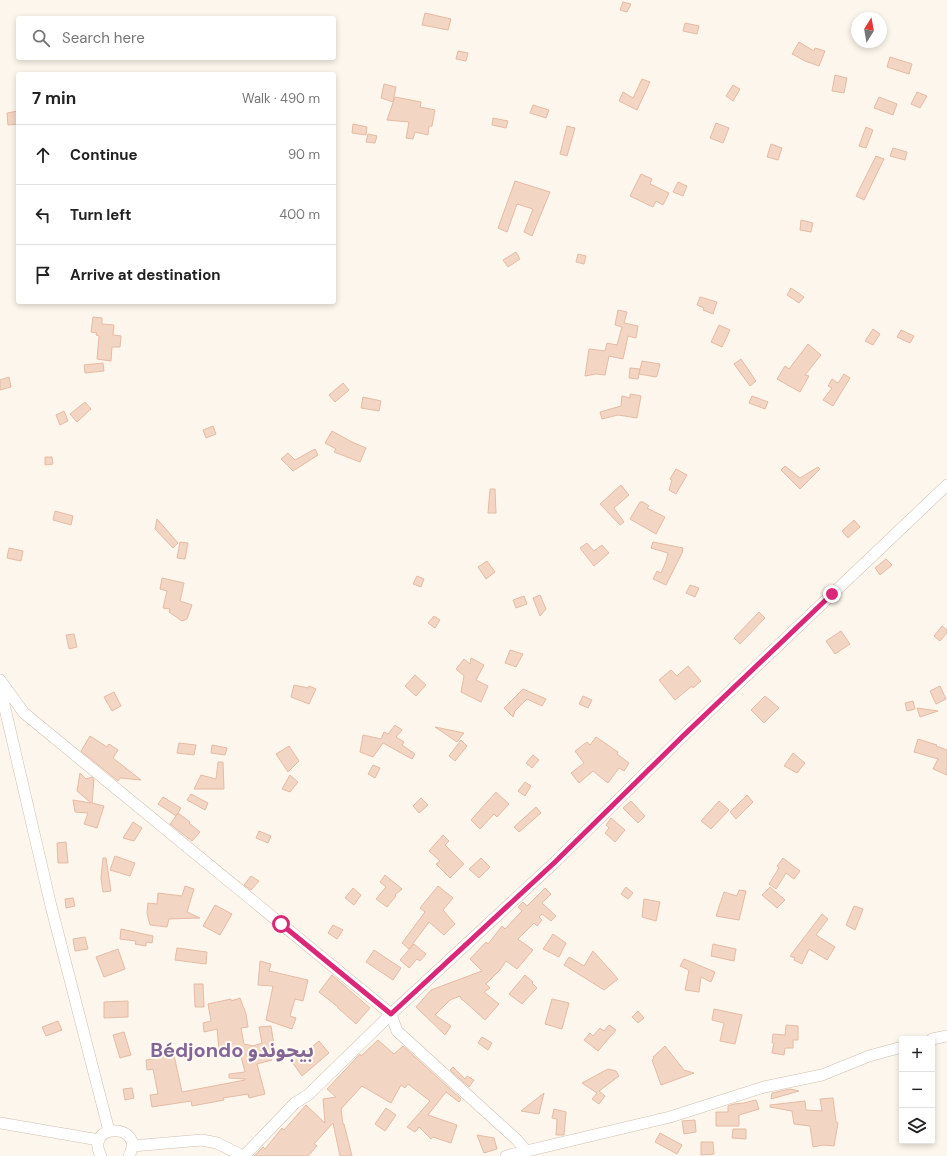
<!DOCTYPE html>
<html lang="en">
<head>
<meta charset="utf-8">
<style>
  :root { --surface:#fff; --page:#f6f6f6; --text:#222; --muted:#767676; --line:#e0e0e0 }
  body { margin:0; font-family:"DM Sans","Noto Sans Arabic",sans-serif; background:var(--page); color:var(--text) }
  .controls { position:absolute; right:12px; bottom:12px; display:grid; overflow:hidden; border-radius:4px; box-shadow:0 2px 6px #0003 }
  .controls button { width:36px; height:36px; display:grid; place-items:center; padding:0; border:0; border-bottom:1px solid var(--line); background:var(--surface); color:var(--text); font:20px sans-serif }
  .compass { position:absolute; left:851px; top:12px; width:36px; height:36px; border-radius:50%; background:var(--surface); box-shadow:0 2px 6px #0003; rotate:11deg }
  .stop { position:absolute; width:12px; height:12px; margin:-9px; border:3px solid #db2777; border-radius:50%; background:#fff }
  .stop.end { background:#db2777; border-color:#fff; box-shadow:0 1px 4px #0008 }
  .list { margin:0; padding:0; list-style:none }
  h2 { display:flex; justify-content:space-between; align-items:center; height:52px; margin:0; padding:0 16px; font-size:17px }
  h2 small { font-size:13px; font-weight:400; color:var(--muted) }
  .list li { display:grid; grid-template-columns:26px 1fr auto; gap:12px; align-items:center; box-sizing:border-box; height:60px; padding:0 16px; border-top:1px solid var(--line) }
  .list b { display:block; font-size:15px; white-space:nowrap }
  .list em { font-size:13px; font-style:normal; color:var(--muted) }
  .icon { flex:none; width:22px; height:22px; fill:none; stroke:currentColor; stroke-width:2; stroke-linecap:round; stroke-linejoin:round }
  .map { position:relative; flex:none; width:947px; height:1156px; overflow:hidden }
  .search { position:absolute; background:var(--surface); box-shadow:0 2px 6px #0003; left:16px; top:16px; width:320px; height:44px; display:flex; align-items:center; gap:10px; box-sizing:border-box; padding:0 14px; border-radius:4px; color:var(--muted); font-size:15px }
  .panel { position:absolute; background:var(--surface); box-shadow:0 2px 6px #0003; left:16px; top:72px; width:320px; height:232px; border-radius:4px }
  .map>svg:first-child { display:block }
  .building { fill:#f3d5c3; stroke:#e6bba3 }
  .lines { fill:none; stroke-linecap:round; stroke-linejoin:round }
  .minor-casing { stroke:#d1beb0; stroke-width:12 }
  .minor { stroke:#fff; stroke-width:11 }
  .route { stroke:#db2777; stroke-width:5 }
  .labels { text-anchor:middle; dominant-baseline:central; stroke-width:4; stroke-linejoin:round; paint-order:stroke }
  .town-label { font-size:20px; font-weight:bold; fill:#846695; stroke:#fffaf3 }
</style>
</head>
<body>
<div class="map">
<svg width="947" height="1156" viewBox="0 0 947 1156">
  <rect width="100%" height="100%" fill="#fdf6ec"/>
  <path class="building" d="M623,2L631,4L627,12L620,10Z
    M425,13L451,19L448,30L422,25Z
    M685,23L699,26L697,34L683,31Z
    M799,42L814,51L815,48L825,51L819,66L805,61L792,54Z
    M458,51L468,53L466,61L456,59Z
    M890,57L912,64L909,74L887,67Z
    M835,75L847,78L844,93L832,91Z
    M642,79L650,82L637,110L619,101L623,92L633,98Z
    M384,84L396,87L393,102L381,98Z
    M733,85L740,89L733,101L726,96Z
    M917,92L927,96L920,108L911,104Z
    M395,97L421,102L420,107L435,110L432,126H429L428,135L415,132L413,139L406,138L409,122L387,120Z
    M879,97L897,104L893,115L874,108Z
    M533,105L549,110L546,118L530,113Z
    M18,111V124L8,125L7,113Z
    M493,118L508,121L506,128L492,125Z
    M716,123L729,128L723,143L710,138Z
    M353,124L367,127L366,135L352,133Z
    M567,126L575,128L567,156L560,154Z
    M866,127L873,130L866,148L859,146Z
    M368,134L377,136L375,143L366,142Z
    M771,144L782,148L778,160L767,157Z
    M893,148L907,152L905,160L890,156Z
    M876,156L884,159L864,200L856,196Z
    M641,174L652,179L650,184L669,193L663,205L656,201L653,207L630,196Z
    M515,181L550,192L532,236L524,232L533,209L517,204L507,232L498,228Z
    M678,182L687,186L683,196L673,192Z
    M801,220L813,223L811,232L800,230Z
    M516,252L520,259L508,267L503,260Z
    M578,254L586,256L584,264L576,262Z
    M791,288L804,297L799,303L787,295Z
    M700,297L717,302L713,314L703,310L704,308L697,305Z
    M618,310L627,312L624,323L638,326L636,338L628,336L623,359L609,356L605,375L596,374L585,376L589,349L605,351L607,343L617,345L622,327L615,325Z
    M93,317L102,318V324L114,325L113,335L121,336L120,347H112L111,361L97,359L99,336L96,335L97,333L91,332Z
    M719,325L730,330L722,347L711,342Z
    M873,329L880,334L873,345L865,341Z
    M901,330L914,336L910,343L897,337Z
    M808,344L821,355L805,375L809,376L800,392L777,379L785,366L789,369Z
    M741,359L756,381L750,386L734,364Z
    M642,361L660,364L657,376L656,377L639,374Z
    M103,363L104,371L85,373L84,365Z
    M630,368L640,369L638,379L629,378Z
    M844,374L850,378L833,406L823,400L832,388L828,386L832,379L838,383Z
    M9,377L11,387L0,390V380Z
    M343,383L349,390L335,402L329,395Z
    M630,394L641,396L637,418L618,415L602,419L600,412L621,406L622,396L630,398Z
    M752,396L768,402L765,409L749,403Z
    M363,397L381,401L379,411L361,408Z
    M85,402L91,409L77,422L70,414Z
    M64,411L68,421L60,425L56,415Z
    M213,426L216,434L206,438L203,430Z
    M332,431L352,442L366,448L360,462L334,452L336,449L325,443Z
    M315,449L318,455L293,471L281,459L288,453L295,460Z
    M45,457H52L53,464L45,465Z
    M785,466L800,478L818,467L820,469L800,489L781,470Z
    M676,469L687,475L676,494L669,490L672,480L670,479Z
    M621,485L629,495L614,508L624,522L620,525L600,504Z
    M490,489H495L496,513H488Z
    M640,502H643L649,506L647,508L665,517L656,534L630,519Z
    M55,511L73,516L71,525L53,520Z
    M157,519L178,543L173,548L155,529Z
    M854,520L860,527L848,538L842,531Z
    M180,542L188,543L185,559L177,558Z
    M653,542L683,548L682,553L666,585L653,579L657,571L661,573L666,561L668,553L651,548Z
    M587,543L594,551L602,545L609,553L594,566L580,548Z
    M9,548L23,551L21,561L7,558Z
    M886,559L892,565L880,575L875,568Z
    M487,561L495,572L486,579L478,567Z
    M417,576L424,579L421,587L413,584Z
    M162,578L184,583L180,601L192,605L187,619L182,621L169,612L170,609L163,608L167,591L160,589Z
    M690,585L699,588L695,597L686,593Z
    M540,595L546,609L540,616L533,598Z
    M524,596L527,604L516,608L513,600Z
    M759,612L765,618L740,644L734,638Z
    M434,616L440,620L435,628L428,623Z
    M942,626L947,630V633L940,641L934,636Z
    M841,631L850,644L835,654L826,641Z
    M74,634L77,647L69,649L66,635Z
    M510,650L523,654L516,667L505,663Z
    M471,658L484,665L476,680L488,686L481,702L461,692L464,676L456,669L464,659L470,664Z
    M688,666L701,681L693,688L692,686L675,700L659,680L671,670L677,676Z
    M415,675L426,685L416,696L405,686Z
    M294,685L308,688L309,686L316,689L309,704L291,697Z
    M940,686L946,699L936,704L930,691Z
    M523,689L546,699L542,706L527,699L515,711L513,717L504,708Z
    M114,692L121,706L112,711L104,697Z
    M583,696L592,700L588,708L579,704Z
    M765,696L779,708L764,723L751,710Z
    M913,701L915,709L907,711L905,703Z
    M917,708L938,711L920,717Z
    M395,725L402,730L396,737L404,742L402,745L415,754L412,759L383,743L373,757L360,752L363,735L381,739L384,732L388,734Z
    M435,727L464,733L457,742Z
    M90,736L107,747L109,744L118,750L113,758L141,780L120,778L118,781L81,751Z
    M596,737L618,752L617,754L629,763L624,771L619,768L608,783L593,771L579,783L571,773L584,763L575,751L587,742L590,745Z
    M918,739L937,745L936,746L947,750V775L933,769L938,759L914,752Z
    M461,740L467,746L455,761L449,756Z
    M179,743L196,745L194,755L177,753Z
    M212,745L227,748L225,755L211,753Z
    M289,746L299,761L288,772L276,754Z
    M793,753L805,763L797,773L784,766Z
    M533,755L539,760L532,768L526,763Z
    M218,762H223L224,789H194L201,775L216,779Z
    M373,765L380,768L375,778L368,774Z
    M80,773L86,779L92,777L94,780L92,803L104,806L97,828L84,824L88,813L75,812L73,800L91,803L77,791Z
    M290,775L298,782L290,792L282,789Z
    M525,782L531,786L525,796L518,791Z
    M496,792L509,804L497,817L494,814L480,829L471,820Z
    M191,794L208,803L205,810L187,800Z
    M747,795L753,802L736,819L730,812Z
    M163,797L181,808L176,816L158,804Z
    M421,798L428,805L419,813L413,806Z
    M631,801L645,816L638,823L623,808Z
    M719,801L729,810L711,829L701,821Z
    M536,807L541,813L519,832L514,827Z
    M178,813L190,822L189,823L200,832L192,841L170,824Z
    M611,818L625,830L615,842L605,833L609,828L606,825Z
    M133,822L142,828L134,841L123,838Z
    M259,831L271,836L268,843L256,838Z
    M443,835L449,841L445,845L464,864L450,878L436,864L440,861L429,851Z
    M66,842L68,863H58L57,843Z
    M115,856L135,863L130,876L110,870Z
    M103,858H106L111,891L103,892L101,878Z
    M481,858L490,867L479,878L469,869Z
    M783,858L800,871L794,879L786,873L776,889L769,884L779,868L777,866Z
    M385,875L402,889L395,895L396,896L387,907L376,899L386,887L380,882Z
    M251,876L259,881L251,890L244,885Z
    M185,886L194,889L187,912L200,918L169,919L167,927L150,925L147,913L148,903L157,904L158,893L182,896Z
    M438,886L453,898L443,910L455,924L444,935L429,922L409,949L402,943L425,912L420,908Z
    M626,887L633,893L628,899L621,894Z
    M770,887L785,900L777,908L762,895Z
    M353,888L361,895L354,905L345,898Z
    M545,888L551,894L542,903L556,916L551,921L542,914L539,917L542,920L537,926L534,923L518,939L533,950L517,969L506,961L500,970L486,984L490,988L484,992L499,1004L485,1020L463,1000H462L460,996L450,1000L435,1015L451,1026L445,1035L416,1007L431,990L482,971L470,959L486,942L488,944L502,926L505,929L522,911L518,907L523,902L527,906Z
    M739,890L746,891L739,920L716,916L724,892L737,896Z
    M73,898L75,906L66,908L65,899Z
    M644,899L660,902L656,921L642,917Z
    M215,905L232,914L220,935L203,926Z
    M854,906L863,909L855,930L846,925Z
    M822,914L828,919L816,935L835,947L827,960L809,949L802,964L794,960L795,958L790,956Z
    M333,925L343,930L337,939L328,933Z
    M121,929L153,936L152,943L146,942V946L135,944L136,941L120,939Z
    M553,934L566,943L559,957L543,949Z
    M85,937L88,949L75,951L73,939Z
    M414,944L426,954L420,961L417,959L409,968L400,960Z
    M713,944L736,949L734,961L711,956Z
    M177,948L207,952L206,964L175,960Z
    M118,949L125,969L104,977L96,957Z
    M374,950L401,968L393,980L366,962Z
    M593,951L618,979L604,990L564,965L569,957L584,966Z
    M684,959L715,972L711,982L701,977L699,992L685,990L689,970L680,966Z
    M260,961L271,964L269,971L308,980L303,1001L295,999L290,1016L296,1018L292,1029L266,1020L273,986L258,985Z
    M332,975L370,1008L356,1024L338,1008V1007L319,992Z
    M525,975L533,982L532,983L537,988L522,1004L509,994Z
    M194,984H203L204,1007H195Z
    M240,998L246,1014L248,1027L241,1028L244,1044L253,1046L262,1043L259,1027L271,1026L275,1052L270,1053L272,1060L257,1064L265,1094L249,1098L248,1094L223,1098L224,1100L192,1106L191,1101L152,1107L150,1095L158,1094L153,1069L147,1070L146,1060L174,1055L182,1092L245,1080V1079L229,1078V1074L245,1072L240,1053L219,1049L217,1029L204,1032L203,1023L211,1021L208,1004L231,999V1001Z
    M552,999L569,1003L562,1029L545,1024Z
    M128,1001V1017L104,1018V1002Z
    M714,1009L742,1015L735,1044L720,1041L724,1023L712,1020Z
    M638,1011L644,1018L638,1023L632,1017Z
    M58,1021L62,1030L46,1036L42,1027Z
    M609,1025L616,1030L598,1051L584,1040L590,1033L593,1036L600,1028L604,1031Z
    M786,1025L798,1026V1040H793V1048H785L784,1055L772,1053L774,1043H772L773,1034L785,1035Z
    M124,1032L131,1055L120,1058L113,1035Z
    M482,1037L492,1043L488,1050L478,1043Z
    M378,1040L394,1054L403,1046L461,1099L459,1102L446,1092L428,1115L457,1125L451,1143L433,1137L431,1139L419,1127L415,1132L407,1127L430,1101L408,1084L405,1088L401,1085L391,1103L362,1086L341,1109L343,1124H344L352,1156H340L333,1123L314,1144L317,1146L308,1156H254L263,1147L265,1149L282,1128L284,1130L306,1105L325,1123L323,1099L336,1097L327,1089L360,1054L361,1056Z
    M319,1041L329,1053L302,1076L290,1059L299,1053L301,1056Z
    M665,1046L684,1070L694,1073L661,1085L652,1060L654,1058L653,1057Z
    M453,1067L465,1079L467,1076L474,1080L469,1087L450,1070Z
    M608,1069L616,1071L619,1076L599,1091L605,1096L599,1104L592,1099L597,1093L582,1083Z
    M132,1088L134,1098L125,1100L123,1089Z
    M790,1089L799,1091L771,1099L772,1093Z
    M544,1093L539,1114L521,1111Z
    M833,1098L836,1122L838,1123L834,1146L823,1145L813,1147L810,1126L794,1124L792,1111L770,1107V1105L805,1101L806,1110L822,1111L820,1099Z
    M756,1100L759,1109L739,1115V1126H716V1112H728V1106L734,1104L744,1103Z
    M386,1108L396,1115L385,1131L375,1124Z
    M554,1109L566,1112L564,1135H556L557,1119L552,1118Z
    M695,1120L696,1132L684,1134L682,1121Z
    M733,1129H746V1139L732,1138Z
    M660,1133L682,1145L677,1154L655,1142Z
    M477,1135L494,1138L497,1149L484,1153Z
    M701,1142H713L714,1154L701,1155Z"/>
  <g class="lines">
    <g class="minor-casing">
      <path id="minor" d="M0,680L24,713L391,1014L397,1031L517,1140L526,1151
        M0,687L51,906L109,1131
        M932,1039L947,1036
        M0,1123L99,1140
        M132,1146L202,1140L217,1143L243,1156
        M101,1156C83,1122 147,1123 129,1156
        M244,1156L295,1103L308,1095L391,1014L554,863L684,735L947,485
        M506,1156L670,1117L764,1087L822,1075L869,1056L902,1047"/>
    </g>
    <use href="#minor" class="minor"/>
  </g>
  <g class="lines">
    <path class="route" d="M281,924L391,1014L554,863L684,735L832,594"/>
  </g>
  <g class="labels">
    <g class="town-label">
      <text x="232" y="1050">Bédjondo بيجوندو</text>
    </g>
  </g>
</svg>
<div class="controls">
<button>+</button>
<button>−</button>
<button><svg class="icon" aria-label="layers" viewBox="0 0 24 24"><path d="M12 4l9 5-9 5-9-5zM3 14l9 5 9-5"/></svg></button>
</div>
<svg class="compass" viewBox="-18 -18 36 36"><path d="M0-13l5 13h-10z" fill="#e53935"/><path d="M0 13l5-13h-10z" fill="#767676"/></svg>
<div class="stop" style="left:281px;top:924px"></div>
<div class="stop end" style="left:832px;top:594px"></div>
<div class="search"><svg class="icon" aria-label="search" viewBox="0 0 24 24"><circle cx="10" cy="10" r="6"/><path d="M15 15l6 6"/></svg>Search here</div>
<section class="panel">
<h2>7 min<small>Walk · 490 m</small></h2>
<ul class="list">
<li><svg class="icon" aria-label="ahead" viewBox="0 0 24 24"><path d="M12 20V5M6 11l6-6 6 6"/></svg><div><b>Continue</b></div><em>90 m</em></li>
<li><svg class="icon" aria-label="left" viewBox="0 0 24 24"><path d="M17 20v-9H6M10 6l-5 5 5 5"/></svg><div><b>Turn left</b></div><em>400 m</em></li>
<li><svg class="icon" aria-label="arrive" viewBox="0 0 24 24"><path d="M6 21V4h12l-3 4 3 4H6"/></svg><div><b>Arrive at destination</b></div></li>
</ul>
</section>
</div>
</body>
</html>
